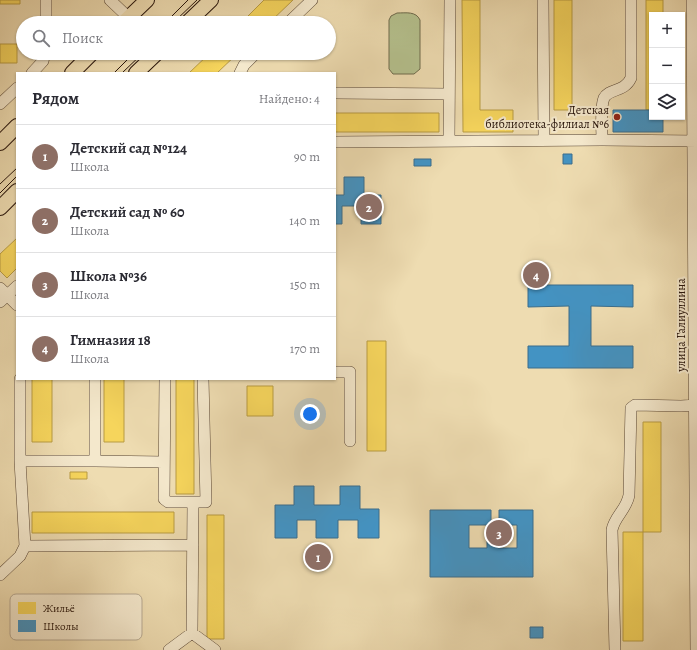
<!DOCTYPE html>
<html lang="ru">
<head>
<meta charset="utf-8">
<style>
  :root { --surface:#fff; --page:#f7f7f7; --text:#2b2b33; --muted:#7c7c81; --line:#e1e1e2; --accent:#0f766e }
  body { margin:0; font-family:Alegreya,serif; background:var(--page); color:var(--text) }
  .controls { position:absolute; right:12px; top:12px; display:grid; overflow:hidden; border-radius:0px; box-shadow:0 1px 3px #0004 }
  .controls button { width:36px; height:36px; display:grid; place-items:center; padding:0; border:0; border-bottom:1px solid var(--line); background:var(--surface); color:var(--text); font:20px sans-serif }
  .you { position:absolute; left:310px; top:414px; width:14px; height:14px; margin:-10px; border:3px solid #fff; border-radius:50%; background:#1a73e8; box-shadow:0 0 0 6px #1a73e833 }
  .badge { display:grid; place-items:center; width:26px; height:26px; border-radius:50%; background:var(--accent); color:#fff; font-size:13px; font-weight:700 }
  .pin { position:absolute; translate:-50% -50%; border:2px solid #fff; box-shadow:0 1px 4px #0006 }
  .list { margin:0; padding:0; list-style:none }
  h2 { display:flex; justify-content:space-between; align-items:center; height:52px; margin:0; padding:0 16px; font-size:17px }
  h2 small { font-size:13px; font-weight:400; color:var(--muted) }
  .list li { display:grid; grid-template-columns:26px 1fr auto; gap:12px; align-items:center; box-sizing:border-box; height:64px; padding:0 16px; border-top:1px solid var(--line) }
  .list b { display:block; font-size:15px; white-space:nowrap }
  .list p { margin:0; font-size:13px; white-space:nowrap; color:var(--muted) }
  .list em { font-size:13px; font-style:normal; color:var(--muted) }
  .icon { flex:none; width:22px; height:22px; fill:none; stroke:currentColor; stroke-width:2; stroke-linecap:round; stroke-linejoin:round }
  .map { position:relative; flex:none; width:697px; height:650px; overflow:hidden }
  .search { position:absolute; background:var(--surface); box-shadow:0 1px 3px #0004; left:16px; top:16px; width:320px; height:44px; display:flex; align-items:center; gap:10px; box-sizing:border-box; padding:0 14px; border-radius:22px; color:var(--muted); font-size:15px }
  .panel { position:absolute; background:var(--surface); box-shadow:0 1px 3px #0004; left:16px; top:72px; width:320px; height:308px; border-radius:0px }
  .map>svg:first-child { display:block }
  .green { fill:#b5c18e; stroke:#6e6a4c }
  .homes { fill:#f6d55c; stroke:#b89b43 }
  .schools { fill:#4393c3; stroke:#3a6d8c }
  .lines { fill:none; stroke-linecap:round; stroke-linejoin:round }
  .minor-casing { stroke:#584534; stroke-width:12 }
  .major-casing { stroke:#26130a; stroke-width:16 }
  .minor { stroke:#f4e8cc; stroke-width:11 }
  .major { stroke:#eedcb1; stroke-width:14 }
  .tram { stroke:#26130a; stroke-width:1 }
  .poi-dot { fill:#8f2418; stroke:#f4e8cc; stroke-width:1.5 }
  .labels { text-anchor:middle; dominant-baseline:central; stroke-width:4; stroke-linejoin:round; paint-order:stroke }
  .poi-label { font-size:12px; fill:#26130a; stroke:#f4e8cc; text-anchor:end }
  .street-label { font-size:12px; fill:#26130a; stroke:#f4e8cc }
  .key { fill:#f4e8cc; stroke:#b6a892; stroke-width:1 }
  .key-label { font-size:11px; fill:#26130a }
</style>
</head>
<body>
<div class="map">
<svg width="697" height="650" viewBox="0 0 697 650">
  <rect width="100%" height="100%" fill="#eedcb1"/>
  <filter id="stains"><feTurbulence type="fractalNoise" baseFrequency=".005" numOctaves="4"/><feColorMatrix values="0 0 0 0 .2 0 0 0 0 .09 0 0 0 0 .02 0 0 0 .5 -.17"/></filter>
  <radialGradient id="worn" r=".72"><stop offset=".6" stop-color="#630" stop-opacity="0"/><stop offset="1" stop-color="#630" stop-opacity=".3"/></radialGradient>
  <path class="green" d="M397,13C406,13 416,11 420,20V69L414,74H393L389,69V20L391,16Z"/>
  <path class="homes" d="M0,0H20V4H0Z
    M264,0H293L269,23H241Z
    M462,0H480V110H513V132H463Z
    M554,0H572V110H554Z
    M646,0H663V15H652V110H646Z
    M0,44H17V63H0Z
    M210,53H238L217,73H189Z
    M335,113H439V132H335Z
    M17,238V268L7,278L0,271V254Z
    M367,341H386V451H367Z
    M32,379H52V442H32Z
    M104,379H124V442H104Z
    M176,379H194V494H176Z
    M247,386H273V416H247Z
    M643,422H661V532H643Z
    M70,472H87V479H70Z
    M32,512H174V533H32Z
    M207,515H224V639H207Z
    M623,532H643V641H623Z"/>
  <path class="schools" d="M613,110H652V117H663V132H613Z
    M563,154H572V164H563Z
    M414,159H431V166H414Z
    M344,177H364V195H381V224H361V206H342V224H335V195H344Z
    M528,285H633V307L591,306V346H633V368H528V346H569V306L528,307Z
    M294,486H314V505H340V486H360V509H379V538H358V520H338V538H316V520H297V538H275V505H294Z
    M430,510H491V525H469V548H487V541H498V548H517V525H499V510H533V577H430Z
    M530,627H543V638H530Z"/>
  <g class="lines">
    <g class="minor-casing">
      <path id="minor" d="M110,0L129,18
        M543,0L544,140
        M692,0L696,650
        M46,23V0
        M288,23L312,0
        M32,73L43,61L45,53
        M240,73L244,65L256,53
        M335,93L449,94
        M0,104L17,88
        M602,140C602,129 600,107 604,98C609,88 624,93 631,78V0
        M449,141L450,0
        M335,142L602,140L697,141
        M0,288L17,305
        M0,302L17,286
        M335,372H350V441
        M20,379V461L25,546
        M165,379L164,499L168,502H193
        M203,379L206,502H193L192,633L215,650
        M20,461H95V379
        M95,461L164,462
        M0,575L20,556L25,546L193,545
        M169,650L192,633
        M615,650L612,530C614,517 627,509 629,495L631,408L635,405L681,406L697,405"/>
    </g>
    <g class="major-casing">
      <path id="major" d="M123,23L147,0
        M187,23L211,0
        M72,73L92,53
        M136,73L157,53
        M0,143L17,126
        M0,208L17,191"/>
    </g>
    <use href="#minor" class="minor"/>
    <use href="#major" class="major"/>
    <path class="tram" d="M165,23L188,0
      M173,23L197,0
      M114,73L134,53
      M122,73L143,53
      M0,184L17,168
      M0,193L17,176"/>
  </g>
  <circle class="poi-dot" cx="617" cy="117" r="4"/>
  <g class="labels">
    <g class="poi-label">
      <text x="609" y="110">Детская<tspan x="609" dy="14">библиотека-филиал №6</tspan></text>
    </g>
    <g class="street-label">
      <text transform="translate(681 325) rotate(-90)">улица Галиуллина</text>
    </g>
  </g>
  <rect x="10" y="594" width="132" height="46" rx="6" class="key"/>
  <rect x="18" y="602" width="18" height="12" fill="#f6d55c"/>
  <rect x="18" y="620" width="18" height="12" fill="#4393c3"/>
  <g class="key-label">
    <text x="43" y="612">Жильё</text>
    <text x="43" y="630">Школы</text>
  </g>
  <rect width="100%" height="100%" filter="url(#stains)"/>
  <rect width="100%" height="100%" fill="url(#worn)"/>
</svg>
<div class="controls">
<button>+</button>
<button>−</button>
<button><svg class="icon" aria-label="layers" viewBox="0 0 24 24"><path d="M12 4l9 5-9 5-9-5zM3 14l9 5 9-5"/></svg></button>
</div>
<div class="you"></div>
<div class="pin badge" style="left:318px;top:557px;background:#8d6e63">1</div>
<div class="pin badge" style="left:369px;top:207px;background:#8d6e63">2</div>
<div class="pin badge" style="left:499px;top:533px;background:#8d6e63">3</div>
<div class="pin badge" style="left:536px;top:275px;background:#8d6e63">4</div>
<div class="search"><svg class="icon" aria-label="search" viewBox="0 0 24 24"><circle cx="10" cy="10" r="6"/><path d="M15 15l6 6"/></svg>Поиск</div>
<section class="panel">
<h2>Рядом<small>Найдено: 4</small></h2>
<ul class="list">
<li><span class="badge" style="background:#8d6e63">1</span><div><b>Детский сад №124</b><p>Школа</p></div><em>90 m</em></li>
<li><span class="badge" style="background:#8d6e63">2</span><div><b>Детский сад № 60</b><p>Школа</p></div><em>140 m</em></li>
<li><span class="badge" style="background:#8d6e63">3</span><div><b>Школа №36</b><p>Школа</p></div><em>150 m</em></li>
<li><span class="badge" style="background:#8d6e63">4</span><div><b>Гимназия 18</b><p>Школа</p></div><em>170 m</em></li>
</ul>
</section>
</div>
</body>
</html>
